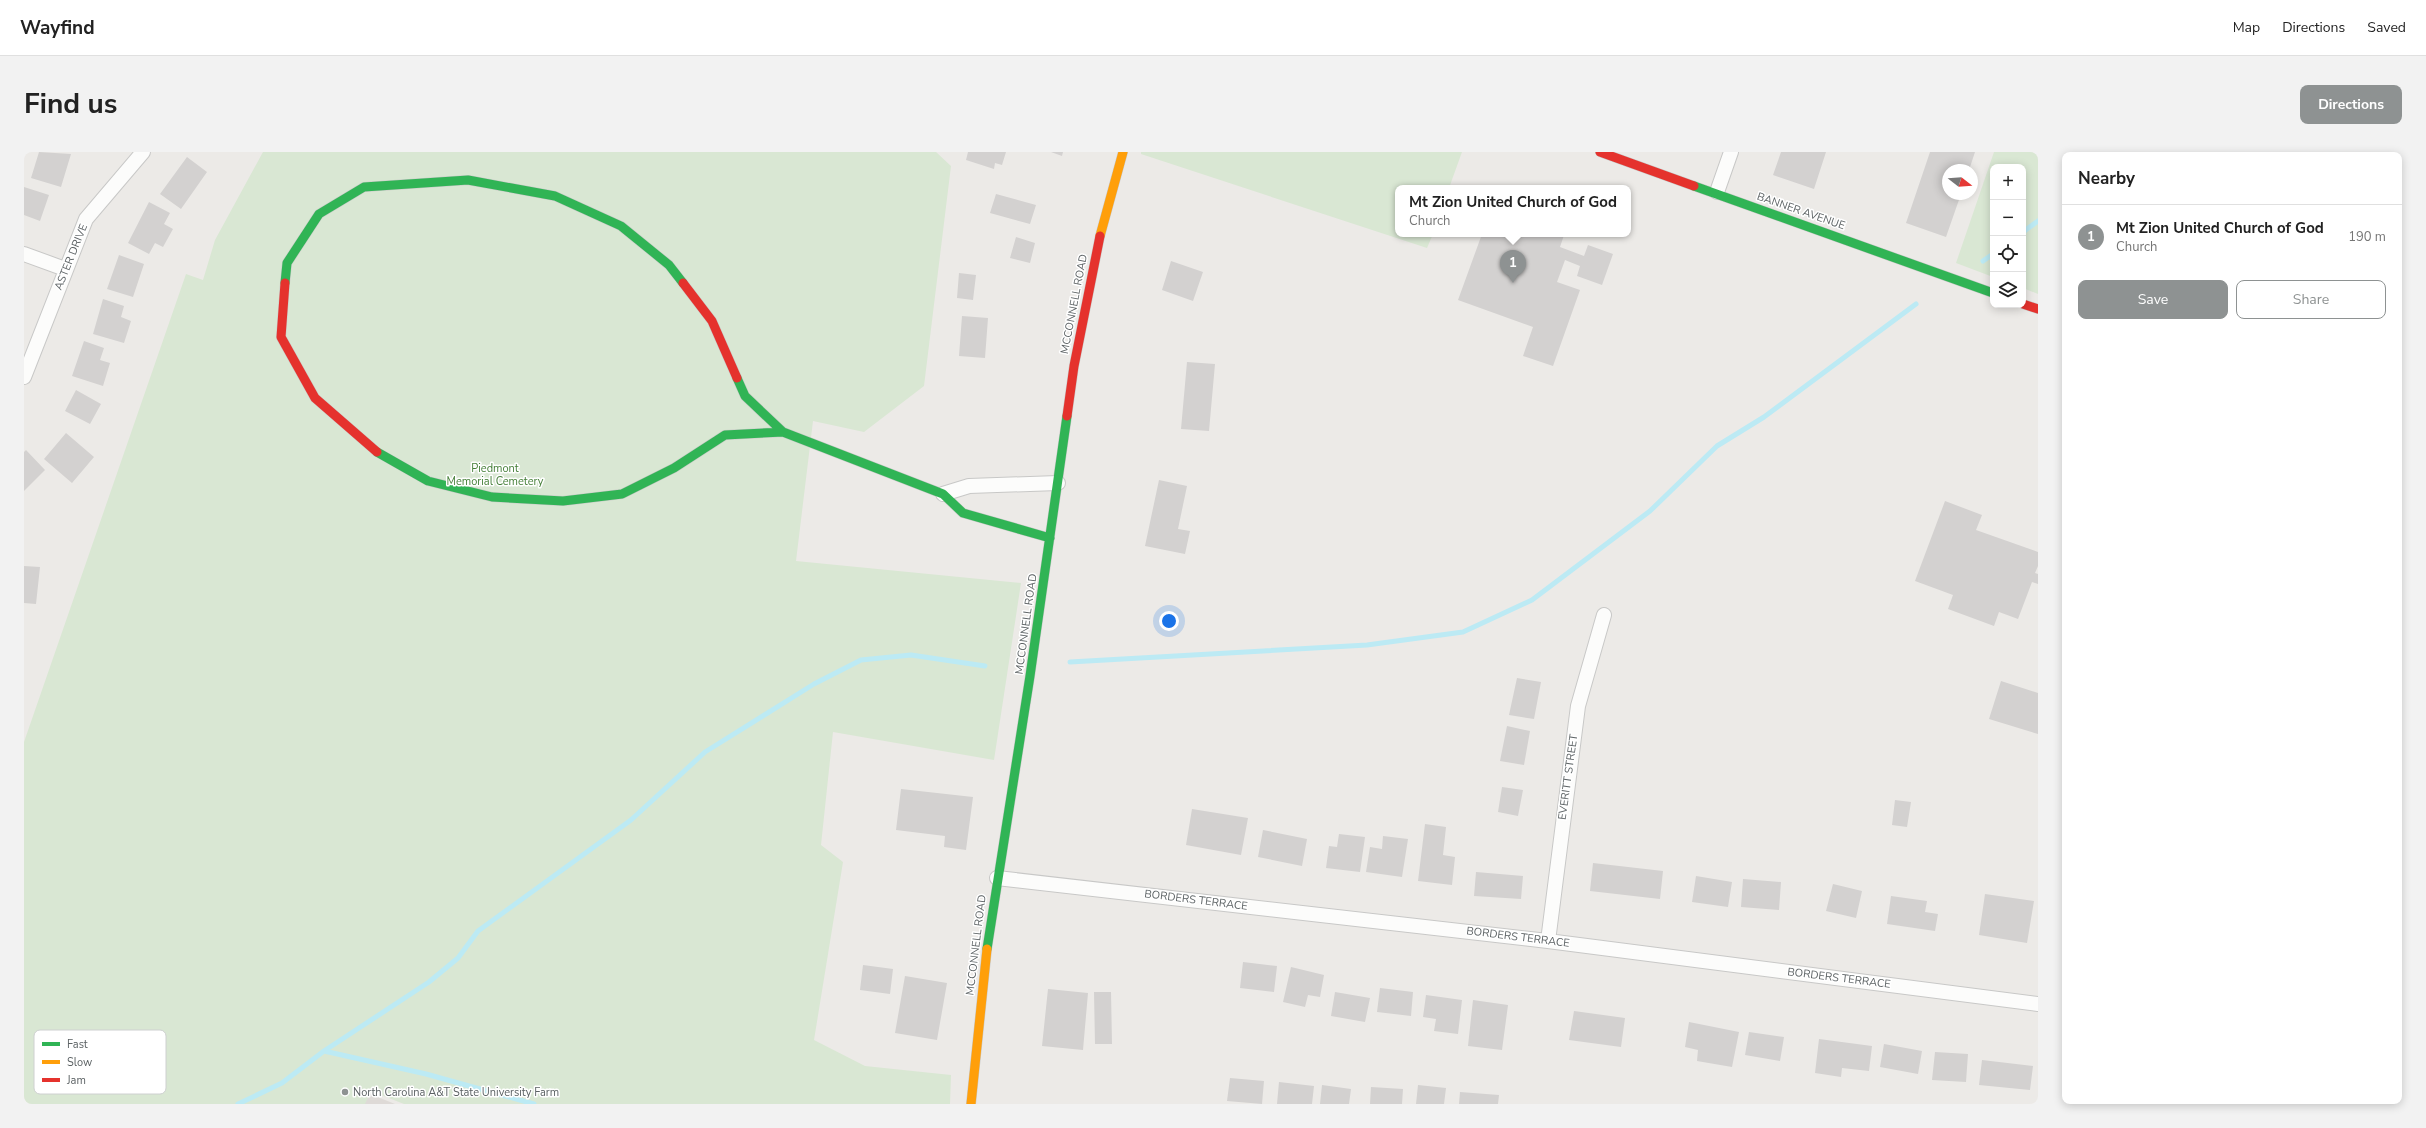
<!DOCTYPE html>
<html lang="en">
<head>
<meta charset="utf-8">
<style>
  :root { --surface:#fff; --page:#f2f2f2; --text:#222; --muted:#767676; --line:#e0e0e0; --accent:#8e9292 }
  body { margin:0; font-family:"Nunito Sans",sans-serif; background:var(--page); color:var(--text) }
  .controls { position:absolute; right:12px; top:12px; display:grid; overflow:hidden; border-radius:8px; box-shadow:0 2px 10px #0003 }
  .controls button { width:36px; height:36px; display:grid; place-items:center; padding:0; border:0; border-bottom:1px solid var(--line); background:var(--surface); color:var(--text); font:20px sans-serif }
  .compass { position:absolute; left:1918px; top:12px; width:36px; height:36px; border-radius:50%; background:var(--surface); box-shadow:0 2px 10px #0003; rotate:107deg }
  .you { position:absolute; left:1145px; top:469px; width:14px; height:14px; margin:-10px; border:3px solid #fff; border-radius:50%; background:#1a73e8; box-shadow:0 0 0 6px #1a73e833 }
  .badge { display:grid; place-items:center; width:26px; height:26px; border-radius:50%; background:var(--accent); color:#fff; font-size:13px; font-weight:700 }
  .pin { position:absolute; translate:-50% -33px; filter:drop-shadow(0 1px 2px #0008) }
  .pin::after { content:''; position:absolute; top:21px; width:14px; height:12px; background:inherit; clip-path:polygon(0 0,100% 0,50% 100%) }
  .popup { position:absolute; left:1371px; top:33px; width:236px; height:52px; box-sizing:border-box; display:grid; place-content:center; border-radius:8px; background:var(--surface); filter:drop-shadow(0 1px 3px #0005); font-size:13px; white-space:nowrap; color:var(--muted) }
  .popup b { font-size:15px; color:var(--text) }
  .popup::after { content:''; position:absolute; left:50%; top:100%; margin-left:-8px; border:8px solid transparent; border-top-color:var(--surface) }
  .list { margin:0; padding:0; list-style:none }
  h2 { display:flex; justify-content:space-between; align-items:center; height:52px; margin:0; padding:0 16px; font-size:17px }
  h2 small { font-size:13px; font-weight:400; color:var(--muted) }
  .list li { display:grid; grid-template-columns:26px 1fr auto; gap:12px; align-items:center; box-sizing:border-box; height:64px; padding:0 16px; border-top:1px solid var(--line) }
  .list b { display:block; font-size:15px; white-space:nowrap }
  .list p { margin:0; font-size:13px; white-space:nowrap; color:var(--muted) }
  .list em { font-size:13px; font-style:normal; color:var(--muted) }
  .actions { display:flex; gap:8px; padding:12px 16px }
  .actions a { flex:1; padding:9px 0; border:1px solid var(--accent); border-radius:8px; text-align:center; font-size:14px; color:var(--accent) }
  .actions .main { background:var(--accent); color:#fff }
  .icon { flex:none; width:22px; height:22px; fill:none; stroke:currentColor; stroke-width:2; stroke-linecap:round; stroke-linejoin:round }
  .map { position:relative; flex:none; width:2014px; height:952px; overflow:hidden; border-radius:8px }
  header { display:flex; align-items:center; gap:24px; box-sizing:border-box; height:56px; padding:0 20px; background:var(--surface); border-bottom:1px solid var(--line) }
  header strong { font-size:19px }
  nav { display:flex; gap:22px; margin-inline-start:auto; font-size:14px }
  .intro { display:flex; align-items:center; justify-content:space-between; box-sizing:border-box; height:96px; padding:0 24px }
  h1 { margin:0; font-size:28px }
  .button { padding:10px 18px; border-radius:8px; background:var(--accent); color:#fff; font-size:14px; font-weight:700 }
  main { display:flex; gap:24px; padding:0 24px }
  aside { flex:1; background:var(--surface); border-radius:8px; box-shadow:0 2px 10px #0003 }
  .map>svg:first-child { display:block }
  .education { fill:#dedad7 }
  .green { fill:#d9e7d3 }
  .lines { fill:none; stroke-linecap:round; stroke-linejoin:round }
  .stream { stroke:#bceaf4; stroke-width:5 }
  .building { fill:#d3d1d0 }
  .street-casing { stroke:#c8c8c7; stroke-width:16 }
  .fast-casing { stroke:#c8c8c7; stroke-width:10 }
  .slow-casing { stroke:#c8c8c7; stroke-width:10 }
  .jam-casing { stroke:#c8c8c7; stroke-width:10 }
  .street { stroke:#fcfcfb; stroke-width:14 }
  .fast { stroke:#30b455; stroke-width:9 }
  .slow { stroke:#ff9f0a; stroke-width:9 }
  .jam { stroke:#e5322d; stroke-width:9 }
  .poi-dot { fill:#8e9292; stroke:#fff; stroke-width:1.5 }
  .labels { text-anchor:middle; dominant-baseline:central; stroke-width:3; stroke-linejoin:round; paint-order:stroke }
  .street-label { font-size:11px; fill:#5c6264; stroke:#fff }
  .park-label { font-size:11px; fill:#457f38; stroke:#fff }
  .poi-label { font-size:11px; fill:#5c6264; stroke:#fff; text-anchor:start }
  .key { fill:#fff; stroke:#ced0d0; stroke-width:1 }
  .key-label { font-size:11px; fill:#5c6264 }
</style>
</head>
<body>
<header>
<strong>Wayfind</strong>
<nav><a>Map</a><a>Directions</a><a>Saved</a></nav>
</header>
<div class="intro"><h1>Find us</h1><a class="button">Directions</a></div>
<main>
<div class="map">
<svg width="2014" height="952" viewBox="0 0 2014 952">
  <rect width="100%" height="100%" fill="#eceae7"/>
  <path class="education" d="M309,927L371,952H294Z"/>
  <path class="green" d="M239,0H912L927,14L900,234L840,280L789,269L772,409L997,431L970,608L809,580L797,693L819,710L790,888L841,914L927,923L926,952H380L347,939L341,952H0V590L162,122L179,128L191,88Z
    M1117,0H1438L1425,36H1374V82H1409L1403,96L1117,2Z
    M1970,0H2014V142L1999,136V15H1969V125L1932,111Z"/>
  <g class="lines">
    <path class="stream" d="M1999,80L2014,69
      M1959,109L1969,102
      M1046,510L1343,493L1439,480L1508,448L1626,359L1693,294L1740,265L1892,152
      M300,899L402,922L510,952
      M214,952L258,931L300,899L405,830L434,806L454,779L607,668L681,600L790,532L837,508L887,503L961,514"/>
  </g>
  <path class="building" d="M15,0L47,2L37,35L7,26Z
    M944,0H982L978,13L971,11L970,17L942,8Z
    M1027,0H1039L1038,4Z
    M1757,0H1802L1790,37L1749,23Z
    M1906,0H1951L1945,18H1924V42H1937L1922,85L1882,71Z
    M163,5L183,20L157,57L136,42Z
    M0,35L25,43L16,69L0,63Z
    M972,42L1012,53L1006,72L966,61Z
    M125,50L146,61L140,72L149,77L139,95L131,91L125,102L104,91Z
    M1458,82H1537L1540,83L1536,95L1560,104L1564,93L1589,102L1578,133L1553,124L1556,114L1541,108L1533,130L1556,138L1529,214L1499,204L1509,175L1434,148Z
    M992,85L1011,91L1006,111L986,106Z
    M95,103L120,112L109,145L83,137Z
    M1147,109L1179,120L1169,149L1138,138Z
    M935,121L952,123L949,148L933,146Z
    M79,147L100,154L97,165L107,169L100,191L69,182Z
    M938,164L964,166L961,206L935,204Z
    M60,189L80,196L76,208L86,211L79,234L48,224Z
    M1163,210L1191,212L1185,279L1157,277Z
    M52,238L77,252L66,272L41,259Z
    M42,281L70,305L48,331L20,307Z
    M2,298L21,318L0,339V300Z
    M1135,328L1163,334L1154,377L1166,379L1161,402L1121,394Z
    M1921,349L1958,363L1952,378L2014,400V414L2011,421L2014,422V432L2008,430L1994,467L1975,460L1970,474L1924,457L1929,443L1891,429Z
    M0,414L16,415L12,452L0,451Z
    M1493,526L1517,530L1510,567L1485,563Z
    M1977,529L2014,541V582L1965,567Z
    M1483,574L1506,579L1500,613L1476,609Z
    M1478,635L1499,638L1494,664L1474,660Z
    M877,637L949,645L942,698L920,695L921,684L872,678Z
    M1871,648L1887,650L1883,675L1868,673Z
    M1168,657L1224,666L1217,703L1162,693Z
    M1401,672L1422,675L1419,703L1431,705L1428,733L1394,729Z
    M1239,678L1283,687L1278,714L1234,705Z
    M1315,682L1341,685L1336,720L1302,716L1305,694L1313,695Z
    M1359,684L1384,687L1378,725L1342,720L1346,695L1358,697Z
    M1569,711L1639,719L1636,747L1566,739Z
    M1452,720L1499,724L1497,747L1450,744Z
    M1672,724L1708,730L1704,755L1668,750Z
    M1719,727L1757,730L1755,758L1717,755Z
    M1809,732L1838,739L1832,766L1802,759Z
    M1961,742L2010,749L2003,791L1955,783Z
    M1867,744L1903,749L1901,760L1914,762L1911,779L1863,772Z
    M1219,810L1253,814L1250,840L1216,836Z
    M839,813L869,817L866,842L836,838Z
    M1267,815L1300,823L1296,845L1284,843L1281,855L1259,850Z
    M881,824L923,831L913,888L871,881Z
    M1356,836L1389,840L1387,864L1353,860Z
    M1024,837L1064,841L1059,898L1018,894Z
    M1070,840H1087L1088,892H1071Z
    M1311,840L1346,846L1341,870L1307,864Z
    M1402,843L1438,848L1434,882L1410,879L1412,867L1399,865Z
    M1449,848L1484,853L1478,898L1444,894Z
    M1550,859L1601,866L1597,895L1545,888Z
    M1665,870L1715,880L1708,915L1673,909L1674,898L1661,895Z
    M1725,880L1760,885L1756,909L1721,903Z
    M1795,887L1848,894L1845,919L1818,916L1817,925L1791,921Z
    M1860,892L1898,899L1894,922L1856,915Z
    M1911,900L1944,902L1942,930L1908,928Z
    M1958,908L2009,914L2006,938L1955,933Z
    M1206,926L1240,929L1238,952L1203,949Z
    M1255,930L1290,934L1288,952H1253Z
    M1298,933L1327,937L1325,952H1296Z
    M1394,933L1422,936L1420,952H1392Z
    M1347,935L1379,937L1378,952H1346Z
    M1436,940L1475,943L1474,952H1435Z"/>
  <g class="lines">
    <g class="street-casing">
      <path id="street" d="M1693,40L1707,0
        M0,102L41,117
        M0,225L62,67L119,0
        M919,342L945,334L1034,331
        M973,726L1524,789L2014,852
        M1524,789L1554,554L1580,463"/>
    </g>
    <g class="fast-casing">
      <path id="fast" d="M1670,34L1969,141
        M261,131L263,111L295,62L340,35L444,28L531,44L597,74L645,113L659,131
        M713,226L721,244L759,280L919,342L939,361L1026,386
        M353,300L404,329L468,345L539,349L598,342L650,316L701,283L759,280
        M963,797L1006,524L1043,264"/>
    </g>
    <g class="slow-casing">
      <path id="slow" d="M1076,84L1099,0
        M947,952L963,797"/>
    </g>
    <g class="jam-casing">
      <path id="jam" d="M1576,0L1670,34
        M261,131L257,185L291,246L353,300
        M659,131L688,169L713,226
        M1999,152L2014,157
        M1043,264L1050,214L1076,84"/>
    </g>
    <use href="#street" class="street"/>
    <use href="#fast" class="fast"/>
    <use href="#slow" class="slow"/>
    <use href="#jam" class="jam"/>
  </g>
  <circle class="poi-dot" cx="321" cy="940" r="4"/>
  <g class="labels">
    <g class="street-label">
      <text transform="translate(1777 59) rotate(19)">BANNER AVENUE</text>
      <text transform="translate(47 105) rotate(-68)">ASTER DRIVE</text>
      <text transform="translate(1050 152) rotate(-79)">MCCONNELL ROAD</text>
      <text transform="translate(1002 472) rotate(-82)">MCCONNELL ROAD</text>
      <text transform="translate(1544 625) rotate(-82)">EVERITT STREET</text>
      <text transform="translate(1172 748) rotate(7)">BORDERS TERRACE</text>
      <text transform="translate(1494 785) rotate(7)">BORDERS TERRACE</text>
      <text transform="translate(952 793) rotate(-83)">MCCONNELL ROAD</text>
      <text transform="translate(1815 826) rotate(7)">BORDERS TERRACE</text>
    </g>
    <g class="park-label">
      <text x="471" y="316">Piedmont<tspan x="471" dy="13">Memorial Cemetery</tspan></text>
    </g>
    <g class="poi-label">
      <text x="329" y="940">North Carolina A&amp;T State University Farm</text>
    </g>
  </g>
  <rect x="10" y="878" width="132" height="64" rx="6" class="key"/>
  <rect x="18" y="890" width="18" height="4" fill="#30b455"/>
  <rect x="18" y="908" width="18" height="4" fill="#ff9f0a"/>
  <rect x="18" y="926" width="18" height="4" fill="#e5322d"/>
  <g class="key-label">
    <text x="43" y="896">Fast</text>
    <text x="43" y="914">Slow</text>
    <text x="43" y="932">Jam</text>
  </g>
</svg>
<div class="controls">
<button>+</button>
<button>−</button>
<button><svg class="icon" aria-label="locate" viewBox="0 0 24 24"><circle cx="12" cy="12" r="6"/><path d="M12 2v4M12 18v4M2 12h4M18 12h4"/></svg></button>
<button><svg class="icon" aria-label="layers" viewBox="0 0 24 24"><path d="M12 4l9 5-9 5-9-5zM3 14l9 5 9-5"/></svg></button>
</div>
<svg class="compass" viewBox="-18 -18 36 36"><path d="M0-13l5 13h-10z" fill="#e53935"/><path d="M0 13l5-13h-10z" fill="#767676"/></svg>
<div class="you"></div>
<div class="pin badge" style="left:1489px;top:131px">1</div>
<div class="popup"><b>Mt Zion United Church of God</b>Church</div>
</div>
<aside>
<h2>Nearby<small></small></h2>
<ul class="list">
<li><span class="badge">1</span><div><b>Mt Zion United Church of God</b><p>Church</p></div><em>190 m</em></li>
</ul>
<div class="actions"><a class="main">Save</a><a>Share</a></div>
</aside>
</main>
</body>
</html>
